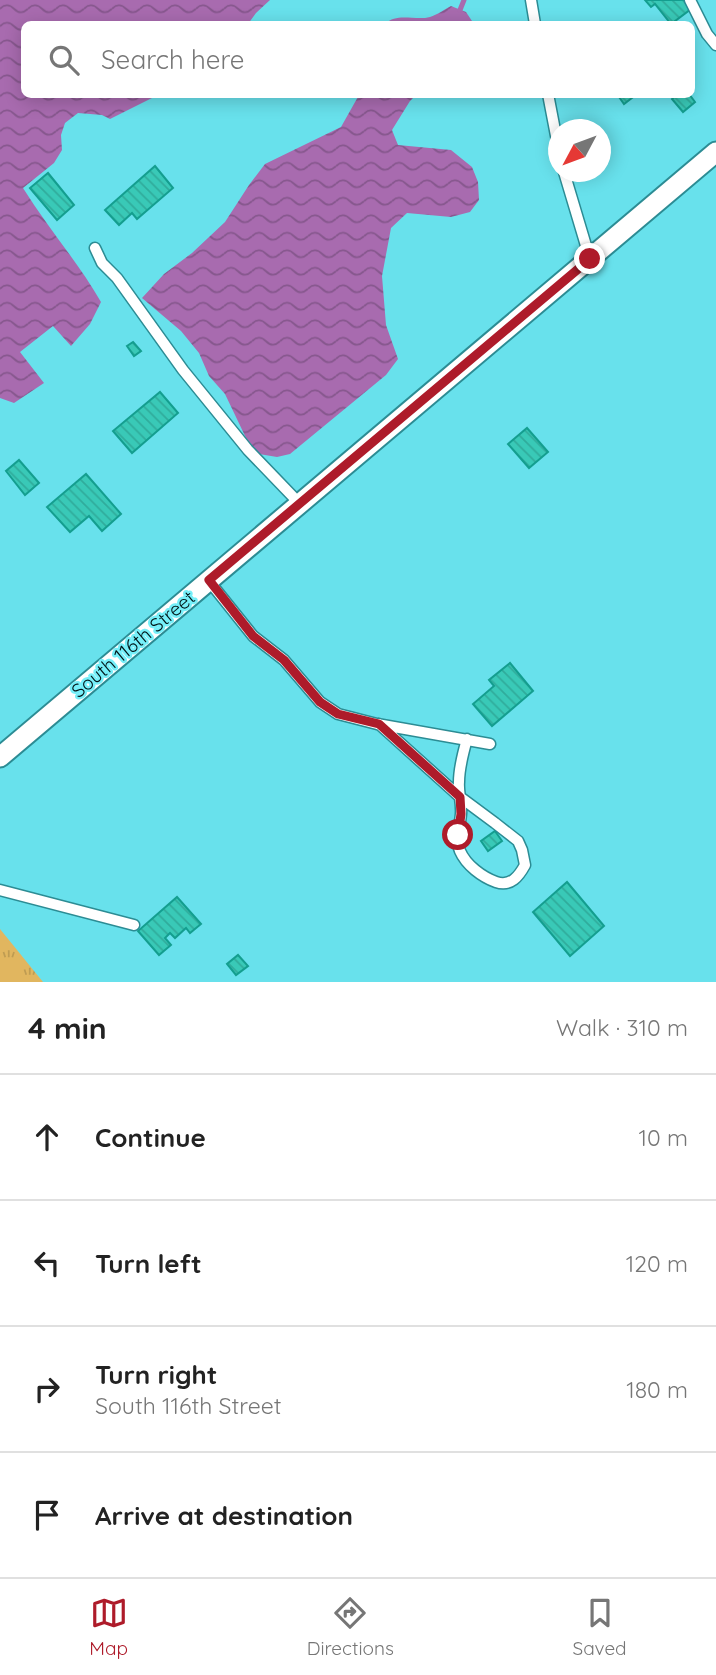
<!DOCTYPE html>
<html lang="en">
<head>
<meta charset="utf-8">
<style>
  :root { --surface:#fff; --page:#f6f6f6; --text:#222; --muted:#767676; --line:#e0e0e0; --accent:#ae1b2a }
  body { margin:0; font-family:Quicksand,sans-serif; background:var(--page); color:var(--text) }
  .compass { position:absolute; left:548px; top:119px; width:63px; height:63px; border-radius:50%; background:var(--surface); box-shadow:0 4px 18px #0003; rotate:229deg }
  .stop { position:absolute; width:21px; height:21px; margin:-16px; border:5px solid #ae1b2a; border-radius:50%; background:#fff }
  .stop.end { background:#ae1b2a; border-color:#fff; box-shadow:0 2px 7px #0008 }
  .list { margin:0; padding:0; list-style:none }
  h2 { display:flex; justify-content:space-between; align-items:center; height:91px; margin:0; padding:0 28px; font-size:30px }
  h2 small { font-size:23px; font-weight:400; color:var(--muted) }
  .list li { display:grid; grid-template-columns:46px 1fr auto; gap:21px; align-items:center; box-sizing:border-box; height:126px; padding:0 28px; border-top:2px solid var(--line) }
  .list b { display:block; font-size:26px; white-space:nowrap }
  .list p { margin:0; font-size:23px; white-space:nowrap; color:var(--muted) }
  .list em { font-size:23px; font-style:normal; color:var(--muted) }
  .icon { flex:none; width:38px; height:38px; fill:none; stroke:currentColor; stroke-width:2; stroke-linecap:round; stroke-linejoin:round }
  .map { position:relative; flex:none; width:716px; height:982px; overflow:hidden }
  .search { position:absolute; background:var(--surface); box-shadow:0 4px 18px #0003; left:21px; right:21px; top:21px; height:77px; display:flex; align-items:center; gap:18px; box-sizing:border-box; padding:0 24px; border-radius:10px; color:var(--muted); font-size:26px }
  .sheet { height:595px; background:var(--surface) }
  nav { display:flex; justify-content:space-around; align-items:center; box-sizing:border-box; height:98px; border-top:2px solid var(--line); background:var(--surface); font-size:19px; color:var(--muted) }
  nav a { display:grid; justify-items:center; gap:4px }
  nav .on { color:var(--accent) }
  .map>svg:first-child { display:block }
  .grass { fill:url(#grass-tufts) }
  .water { fill:url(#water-waves) }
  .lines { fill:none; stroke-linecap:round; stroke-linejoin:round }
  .stream { stroke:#a86baf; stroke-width:5 }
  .building { fill:url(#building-back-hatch); stroke:#149e8f; stroke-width:2 }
  .service-casing { stroke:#2c8c94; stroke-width:13 }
  .minor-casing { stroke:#2c8c94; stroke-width:23 }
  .service { stroke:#fff; stroke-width:10 }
  .minor { stroke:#fff; stroke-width:19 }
  .route { stroke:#ae1b2a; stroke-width:9 }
  .labels { text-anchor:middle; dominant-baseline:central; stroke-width:5; stroke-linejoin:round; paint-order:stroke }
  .street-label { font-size:19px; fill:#001315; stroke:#76eff9 }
</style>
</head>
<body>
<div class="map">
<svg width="716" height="982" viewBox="0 0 716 982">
  <defs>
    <pattern id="grass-tufts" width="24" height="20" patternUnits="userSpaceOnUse" patternTransform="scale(1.75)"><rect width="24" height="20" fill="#e1b65f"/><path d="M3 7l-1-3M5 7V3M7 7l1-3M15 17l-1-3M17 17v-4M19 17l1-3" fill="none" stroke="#bf9c52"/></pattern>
    <pattern id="water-waves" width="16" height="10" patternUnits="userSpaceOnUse" patternTransform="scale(1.75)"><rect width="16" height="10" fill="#a86baf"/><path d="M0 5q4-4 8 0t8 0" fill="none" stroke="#86578d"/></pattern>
    <pattern id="building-back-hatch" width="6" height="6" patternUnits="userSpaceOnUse" patternTransform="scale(1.75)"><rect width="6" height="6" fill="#39c9b7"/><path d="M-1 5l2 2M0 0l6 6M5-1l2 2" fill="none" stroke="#30ac9c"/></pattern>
  </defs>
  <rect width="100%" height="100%" fill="#68e1ec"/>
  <path class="grass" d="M0,929L43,982H0Z"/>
  <path class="water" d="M0,0H270L256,13L248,24H24V94L158,95L110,119L102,115L78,113L65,123L61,135L62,150L54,163L23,188C47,227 78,262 101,302L90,324L71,346L53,326L20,352L44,383L14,403L0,398Z
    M451,6L466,12L472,21V24H385C397,12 415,21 430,17C437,15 445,9 451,6Z
    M359,95H416L410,101L392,130L398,145L451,150L472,167L478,182L479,200L470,212L451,217L407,213L391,228L382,276L386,325L398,359L386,375L290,454L277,457L259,454L246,438L225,394L209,376L199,353L181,331L142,298L164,274L192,253L225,222L249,185L265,164L341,127Z"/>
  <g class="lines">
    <path class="stream" d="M460,10L464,0"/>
  </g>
  <path class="building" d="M645,0H684L691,9L671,24L655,4L651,7Z
    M617,94H637L624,104Z
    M677,94H689L695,102L683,112L672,99Z
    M155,166L173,188L137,219L132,213L119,225L105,210Z
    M48,173L74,205L57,220L30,188Z
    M133,342L141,351L134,356L127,346Z
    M160,392L178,413L132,453L113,431Z
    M527,428L548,452L529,468L508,444Z
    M19,460L39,483L25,495L6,471Z
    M86,474L121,514L102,531L89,516L70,532L47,507Z
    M510,663L533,691L492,726L473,704L494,686L489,680Z
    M495,831L502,841L488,851L481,841Z
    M567,882L604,926L570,956L533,912Z
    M177,897L201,924L190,933L186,928L175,938L170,933L165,938L171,945L159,955L138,931Z
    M238,955L248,966L236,975L227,964Z"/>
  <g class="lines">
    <g class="service-casing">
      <path id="service" d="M531,0L535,24
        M690,0L707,34L716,45
        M548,94L558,146
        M564,172L590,259
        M95,248L102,263L117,278L183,370L248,450L300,504
        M209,581L253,636L284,660L320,702L338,714L377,724L490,744
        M379,724L460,797L495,823L518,841L522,850L525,865C519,876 511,887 496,882C482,877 466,865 460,851C455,840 460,826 461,814C462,803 458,792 459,782C459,768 463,753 467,739
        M0,890L134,925"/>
    </g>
    <g class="minor-casing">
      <path id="minor" d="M0,757L716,152"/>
    </g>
    <use href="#service" class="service"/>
    <use href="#minor" class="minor"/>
  </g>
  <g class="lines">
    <path class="route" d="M458,835L461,814L460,797L379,724L338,714L320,702L284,660L253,636L209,580L590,259"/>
  </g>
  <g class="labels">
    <g class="street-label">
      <text transform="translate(133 644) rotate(-40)">South 116th Street</text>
    </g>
  </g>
</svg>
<svg class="compass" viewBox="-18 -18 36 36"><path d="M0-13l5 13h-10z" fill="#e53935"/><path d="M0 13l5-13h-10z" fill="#767676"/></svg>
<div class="stop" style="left:458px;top:835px"></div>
<div class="stop end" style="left:590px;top:259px"></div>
<div class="search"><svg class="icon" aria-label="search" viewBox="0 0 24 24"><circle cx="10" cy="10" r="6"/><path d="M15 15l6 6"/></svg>Search here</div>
</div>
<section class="sheet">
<h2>4 min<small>Walk · 310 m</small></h2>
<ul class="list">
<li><svg class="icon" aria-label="ahead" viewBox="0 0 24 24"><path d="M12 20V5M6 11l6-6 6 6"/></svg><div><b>Continue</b></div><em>10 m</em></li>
<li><svg class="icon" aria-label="left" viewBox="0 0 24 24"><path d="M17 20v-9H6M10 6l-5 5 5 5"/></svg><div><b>Turn left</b></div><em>120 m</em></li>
<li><svg class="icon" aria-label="right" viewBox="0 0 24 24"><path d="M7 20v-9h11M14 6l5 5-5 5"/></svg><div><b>Turn right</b><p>South 116th Street</p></div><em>180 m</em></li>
<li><svg class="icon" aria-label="arrive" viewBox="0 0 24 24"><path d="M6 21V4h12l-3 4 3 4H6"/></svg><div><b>Arrive at destination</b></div></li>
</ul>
</section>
<nav>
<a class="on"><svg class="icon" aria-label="map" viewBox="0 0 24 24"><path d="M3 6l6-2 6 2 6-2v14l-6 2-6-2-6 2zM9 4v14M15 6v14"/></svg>Map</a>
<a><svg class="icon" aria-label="directions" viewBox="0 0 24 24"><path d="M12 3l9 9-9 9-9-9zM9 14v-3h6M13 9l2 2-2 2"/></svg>Directions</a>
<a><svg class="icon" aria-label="saved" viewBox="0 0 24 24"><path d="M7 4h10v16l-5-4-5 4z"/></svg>Saved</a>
</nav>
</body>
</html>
